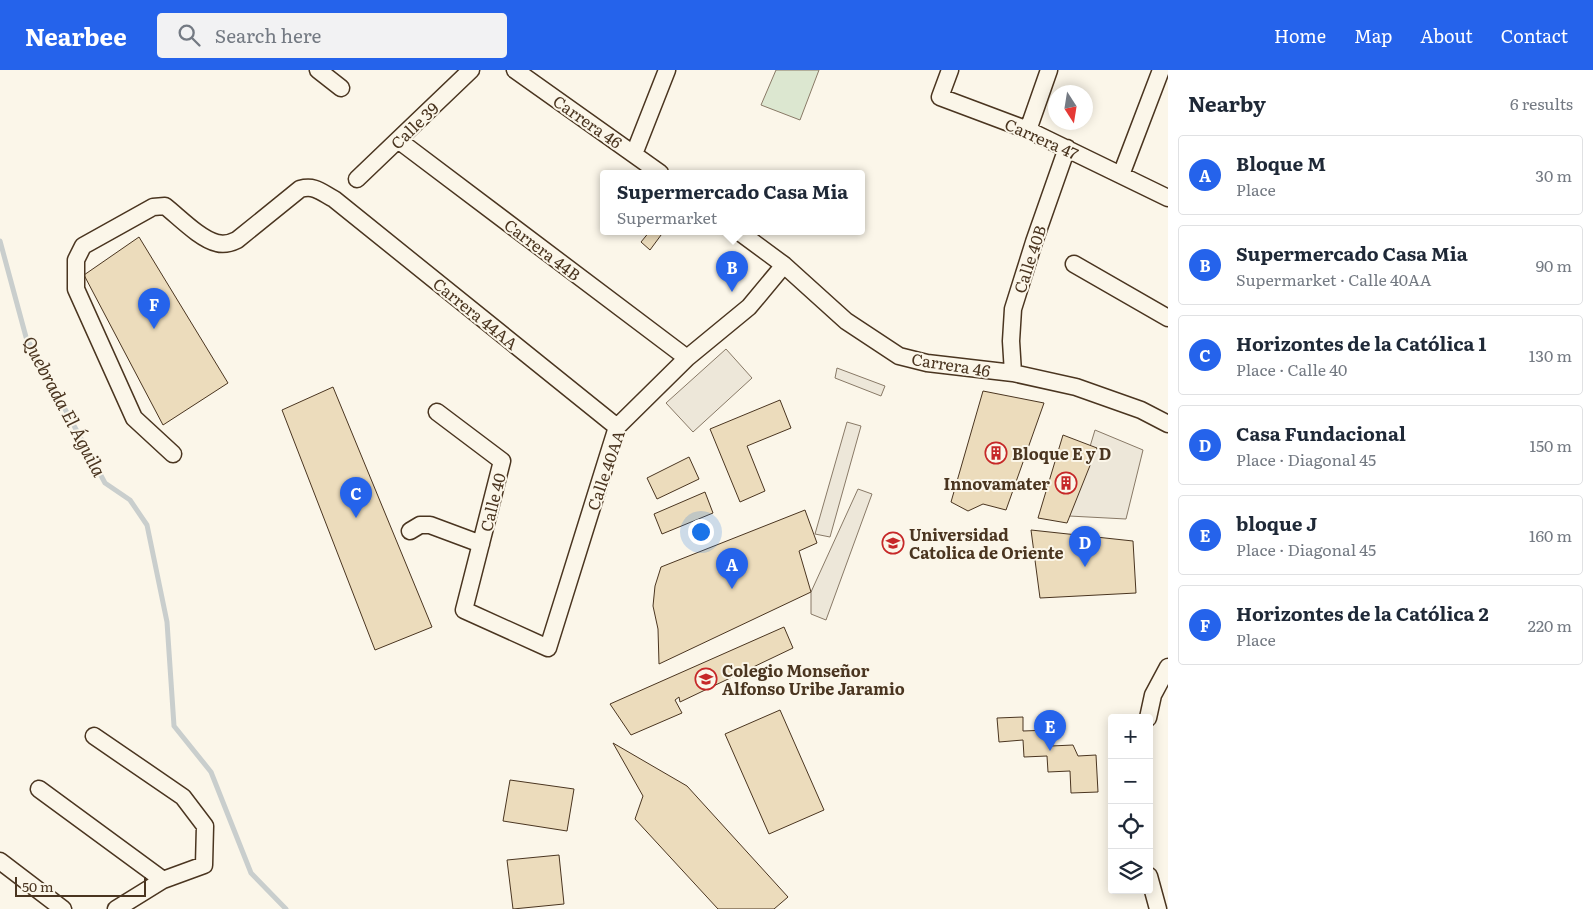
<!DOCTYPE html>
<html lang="en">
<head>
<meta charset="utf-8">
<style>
  :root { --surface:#fff; --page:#f2f2f3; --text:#1f2937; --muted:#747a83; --line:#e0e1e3; --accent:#2563eb }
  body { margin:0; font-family:Literata,serif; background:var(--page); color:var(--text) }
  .controls { position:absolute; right:15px; bottom:15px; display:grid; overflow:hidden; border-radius:5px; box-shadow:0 2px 12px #0003 }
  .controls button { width:45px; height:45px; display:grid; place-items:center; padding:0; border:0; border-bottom:1px solid var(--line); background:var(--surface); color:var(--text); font:25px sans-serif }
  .compass { position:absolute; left:1048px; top:15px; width:45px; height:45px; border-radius:50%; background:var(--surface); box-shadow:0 2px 12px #0003; rotate:168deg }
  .scale { position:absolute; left:15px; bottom:12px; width:131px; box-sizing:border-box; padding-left:5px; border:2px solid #4a3520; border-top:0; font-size:14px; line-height:18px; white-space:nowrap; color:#4a3520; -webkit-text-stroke:4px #fbf6e9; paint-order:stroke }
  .you { position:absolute; left:700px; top:461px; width:18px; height:18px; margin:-12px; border:4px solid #fff; border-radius:50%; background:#1a73e8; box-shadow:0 0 0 8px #1a73e833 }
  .badge { display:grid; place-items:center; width:32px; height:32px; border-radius:50%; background:var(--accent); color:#fff; font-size:16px; font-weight:700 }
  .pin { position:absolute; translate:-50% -41px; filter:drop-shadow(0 1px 2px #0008) }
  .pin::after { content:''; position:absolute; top:26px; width:18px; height:15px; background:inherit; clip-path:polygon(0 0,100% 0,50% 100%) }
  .popup { position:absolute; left:600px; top:100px; width:265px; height:65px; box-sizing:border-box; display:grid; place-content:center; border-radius:5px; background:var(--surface); filter:drop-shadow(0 1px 4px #0005); font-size:16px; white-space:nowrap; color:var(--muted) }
  .popup b { font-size:19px; color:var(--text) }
  .popup::after { content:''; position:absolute; left:50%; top:100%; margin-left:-10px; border:10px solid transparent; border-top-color:var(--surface) }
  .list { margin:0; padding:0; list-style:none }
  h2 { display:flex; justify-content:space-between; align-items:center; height:65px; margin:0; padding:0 20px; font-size:21px }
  h2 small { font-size:16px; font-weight:400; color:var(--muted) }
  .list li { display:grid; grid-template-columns:32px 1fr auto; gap:15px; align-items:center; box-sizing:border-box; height:80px; margin:0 10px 10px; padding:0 10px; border:1px solid var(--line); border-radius:5px }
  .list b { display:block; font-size:19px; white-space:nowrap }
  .list p { margin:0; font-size:16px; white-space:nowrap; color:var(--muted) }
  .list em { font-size:16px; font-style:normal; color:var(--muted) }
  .icon { flex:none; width:28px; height:28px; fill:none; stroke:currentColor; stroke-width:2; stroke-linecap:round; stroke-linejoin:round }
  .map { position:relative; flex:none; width:1168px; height:839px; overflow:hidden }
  header { display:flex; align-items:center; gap:30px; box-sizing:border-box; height:70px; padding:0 25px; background:var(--accent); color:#fff }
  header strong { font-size:24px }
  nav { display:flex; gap:28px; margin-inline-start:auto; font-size:18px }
  .search { width:350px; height:45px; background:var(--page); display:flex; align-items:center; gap:12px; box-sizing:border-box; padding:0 18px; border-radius:5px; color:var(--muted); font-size:19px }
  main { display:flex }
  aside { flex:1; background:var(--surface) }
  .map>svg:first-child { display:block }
  .green { fill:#dce7d0; stroke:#887966 }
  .parking { fill:#ede7d9; stroke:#887966 }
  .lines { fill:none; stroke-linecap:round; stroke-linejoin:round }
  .stream { stroke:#c9cecd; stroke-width:5 }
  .building { fill:#ecdcbc; stroke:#4a3520 }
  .minor-casing { stroke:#4a3520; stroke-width:19 }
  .minor { stroke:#fbf6e9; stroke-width:16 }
  .labels { text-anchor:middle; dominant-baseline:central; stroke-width:4; stroke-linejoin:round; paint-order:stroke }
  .street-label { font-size:16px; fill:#4a3520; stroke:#fbf6e9 }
  .poi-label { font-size:16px; font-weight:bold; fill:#4a3520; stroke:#fbf6e9; text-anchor:start }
  .water-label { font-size:18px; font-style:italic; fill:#4a3520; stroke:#fbf6e9 }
</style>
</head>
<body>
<header>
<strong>Nearbee</strong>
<div class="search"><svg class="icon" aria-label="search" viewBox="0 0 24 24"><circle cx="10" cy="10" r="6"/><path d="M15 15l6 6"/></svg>Search here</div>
<nav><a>Home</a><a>Map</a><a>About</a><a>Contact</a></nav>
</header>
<main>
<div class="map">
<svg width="1168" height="839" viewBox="0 0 1168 839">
  <rect width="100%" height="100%" fill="#fbf6e9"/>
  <path class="green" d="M776,0H819L800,50L761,35Z"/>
  <path class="parking" d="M726,279L752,308L693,362L666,333Z
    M837,298L885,316L881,326L835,308Z
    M847,352L861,356L830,467L815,464Z
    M1095,360L1143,380L1126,449L1069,446Z
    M858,419L872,424L826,550L811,544V522Z"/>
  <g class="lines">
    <path class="stream" d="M0,171L26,267L105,413L130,430L147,455L167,552L174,656L211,702L251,803L286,839"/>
  </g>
  <path class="building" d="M650,161H664L650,180L641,172Z
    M139,167L228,313L163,355L84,205Z
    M333,317L432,557L375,580L282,340Z
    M983,321L1044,333L1006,440L983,434L968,441L951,432Z
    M780,330L791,358L747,376L765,421L740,432L710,359Z
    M1063,365L1097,378L1067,453L1038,448Z
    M689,387L699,409L657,429L647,408Z
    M705,422L713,443L662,464L654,444Z
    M805,440L817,473L799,481L811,522L659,594L658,559L653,536L655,516L661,497Z
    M1031,460L1133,471L1136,523L1040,528Z
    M784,557L793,578L680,632L679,627L675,630L682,643L631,665L610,634Z
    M780,640L824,740L769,764L725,664Z
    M1023,647V661L1050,660L1051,676L1073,675L1078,686L1096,685L1098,722L1071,723L1070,701L1048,702L1047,686L1024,687L1023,670L999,672L997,648Z
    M613,673L687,716L788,827L774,839H718L635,749L643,726Z
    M510,710L574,719L567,761L503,751Z
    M559,785L564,834L513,839L507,790Z"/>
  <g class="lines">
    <g class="minor-casing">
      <path id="minor" d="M318,0L341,18
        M515,0L660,103
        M950,0L940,27L1028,60L1168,128
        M1028,60L1049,0
        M398,70L687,288
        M634,84L667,0
        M1121,105L1161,0
        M357,109L471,0
        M738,161L784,195L846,251L899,286L927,293L1013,303L1076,317L1141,340L1168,354
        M1074,194L1168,248
        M1013,303L1011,271L1013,239L1034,172L1067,78
        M437,342L502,391L464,540L548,578L617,357L687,288L749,237L784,195
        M173,384L134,348L76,219V190L83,176L153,137L165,136C179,147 200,169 217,173C224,175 231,173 237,170L300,119C315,115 321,122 334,129L617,357
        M410,461L420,455H430L481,474
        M1148,648L1153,625L1168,597
        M94,666L183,727L205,756L204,795L163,810L116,839
        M39,719L163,810
        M0,791L63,839
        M1149,806L1158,839"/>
    </g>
    <use href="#minor" class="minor"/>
  </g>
  <defs>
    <g id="building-ring" transform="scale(1.125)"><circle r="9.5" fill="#fbf6e9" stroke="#c62828" stroke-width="1.5"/><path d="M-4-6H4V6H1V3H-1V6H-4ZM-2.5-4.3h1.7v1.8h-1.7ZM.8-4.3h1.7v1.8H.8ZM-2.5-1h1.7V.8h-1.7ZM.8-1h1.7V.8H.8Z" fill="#c62828"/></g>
    <g id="university-ring" transform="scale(1.125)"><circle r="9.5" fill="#fbf6e9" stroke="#c62828" stroke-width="1.5"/><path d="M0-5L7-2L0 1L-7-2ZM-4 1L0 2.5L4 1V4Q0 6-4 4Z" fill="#c62828"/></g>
    <g id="school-ring" transform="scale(1.125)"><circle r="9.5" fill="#fbf6e9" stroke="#c62828" stroke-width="1.5"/><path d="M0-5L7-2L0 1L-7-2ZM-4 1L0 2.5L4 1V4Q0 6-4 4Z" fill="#c62828"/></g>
  </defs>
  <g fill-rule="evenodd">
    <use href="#building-ring" x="996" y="383"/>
    <use href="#building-ring" x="1066" y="413"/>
    <use href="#university-ring" x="893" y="473"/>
    <use href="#school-ring" x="706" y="609"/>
  </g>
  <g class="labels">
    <g class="street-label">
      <text transform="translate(588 51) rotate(35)">Carrera 46</text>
      <text transform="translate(414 55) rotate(-44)">Calle 39</text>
      <text transform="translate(1042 68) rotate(24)">Carrera 47</text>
      <text transform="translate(543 179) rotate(37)">Carrera 44B</text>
      <text transform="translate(1029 189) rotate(-72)">Calle 40B</text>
      <text transform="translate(476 243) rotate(39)">Carrera 44AA</text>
      <text transform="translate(951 294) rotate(9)">Carrera 46</text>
      <text transform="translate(605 400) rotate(-71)">Calle 40AA</text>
      <text transform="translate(492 432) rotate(-76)">Calle 40</text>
    </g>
    <g class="poi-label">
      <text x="1012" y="383">Bloque E y D</text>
      <text x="1050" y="413" text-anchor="end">Innovamater</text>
      <text x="909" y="464">Universidad<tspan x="909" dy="18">Catolica de Oriente</tspan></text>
      <text x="722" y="600">Colegio Monseñor<tspan x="722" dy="18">Alfonso Uribe Jaramio</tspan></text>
    </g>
    <g class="water-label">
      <text transform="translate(65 336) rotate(62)">Quebrada El Águila</text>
    </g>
  </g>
</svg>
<div class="controls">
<button>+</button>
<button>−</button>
<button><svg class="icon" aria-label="locate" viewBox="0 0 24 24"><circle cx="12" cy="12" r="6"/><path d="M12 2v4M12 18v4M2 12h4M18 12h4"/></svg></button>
<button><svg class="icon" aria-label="layers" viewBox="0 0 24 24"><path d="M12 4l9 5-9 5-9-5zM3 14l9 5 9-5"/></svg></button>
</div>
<svg class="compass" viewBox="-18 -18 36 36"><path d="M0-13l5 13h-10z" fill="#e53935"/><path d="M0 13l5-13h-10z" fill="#747a83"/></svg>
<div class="scale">50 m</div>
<div class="you"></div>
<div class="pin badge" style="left:732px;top:519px">A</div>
<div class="pin badge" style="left:732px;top:222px">B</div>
<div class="popup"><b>Supermercado Casa Mia</b>Supermarket</div>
<div class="pin badge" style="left:356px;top:448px">C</div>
<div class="pin badge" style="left:1085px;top:497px">D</div>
<div class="pin badge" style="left:1050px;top:681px">E</div>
<div class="pin badge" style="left:154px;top:259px">F</div>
</div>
<aside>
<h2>Nearby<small>6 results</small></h2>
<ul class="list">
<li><span class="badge">A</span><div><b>Bloque M</b><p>Place</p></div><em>30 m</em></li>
<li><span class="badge">B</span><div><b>Supermercado Casa Mia</b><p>Supermarket · Calle 40AA</p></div><em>90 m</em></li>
<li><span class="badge">C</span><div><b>Horizontes de la Católica 1</b><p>Place · Calle 40</p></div><em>130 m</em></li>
<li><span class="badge">D</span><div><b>Casa Fundacional</b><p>Place · Diagonal 45</p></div><em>150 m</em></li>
<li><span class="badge">E</span><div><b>bloque J</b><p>Place · Diagonal 45</p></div><em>160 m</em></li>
<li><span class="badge">F</span><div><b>Horizontes de la Católica 2</b><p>Place</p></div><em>220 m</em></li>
</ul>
</aside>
</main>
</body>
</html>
